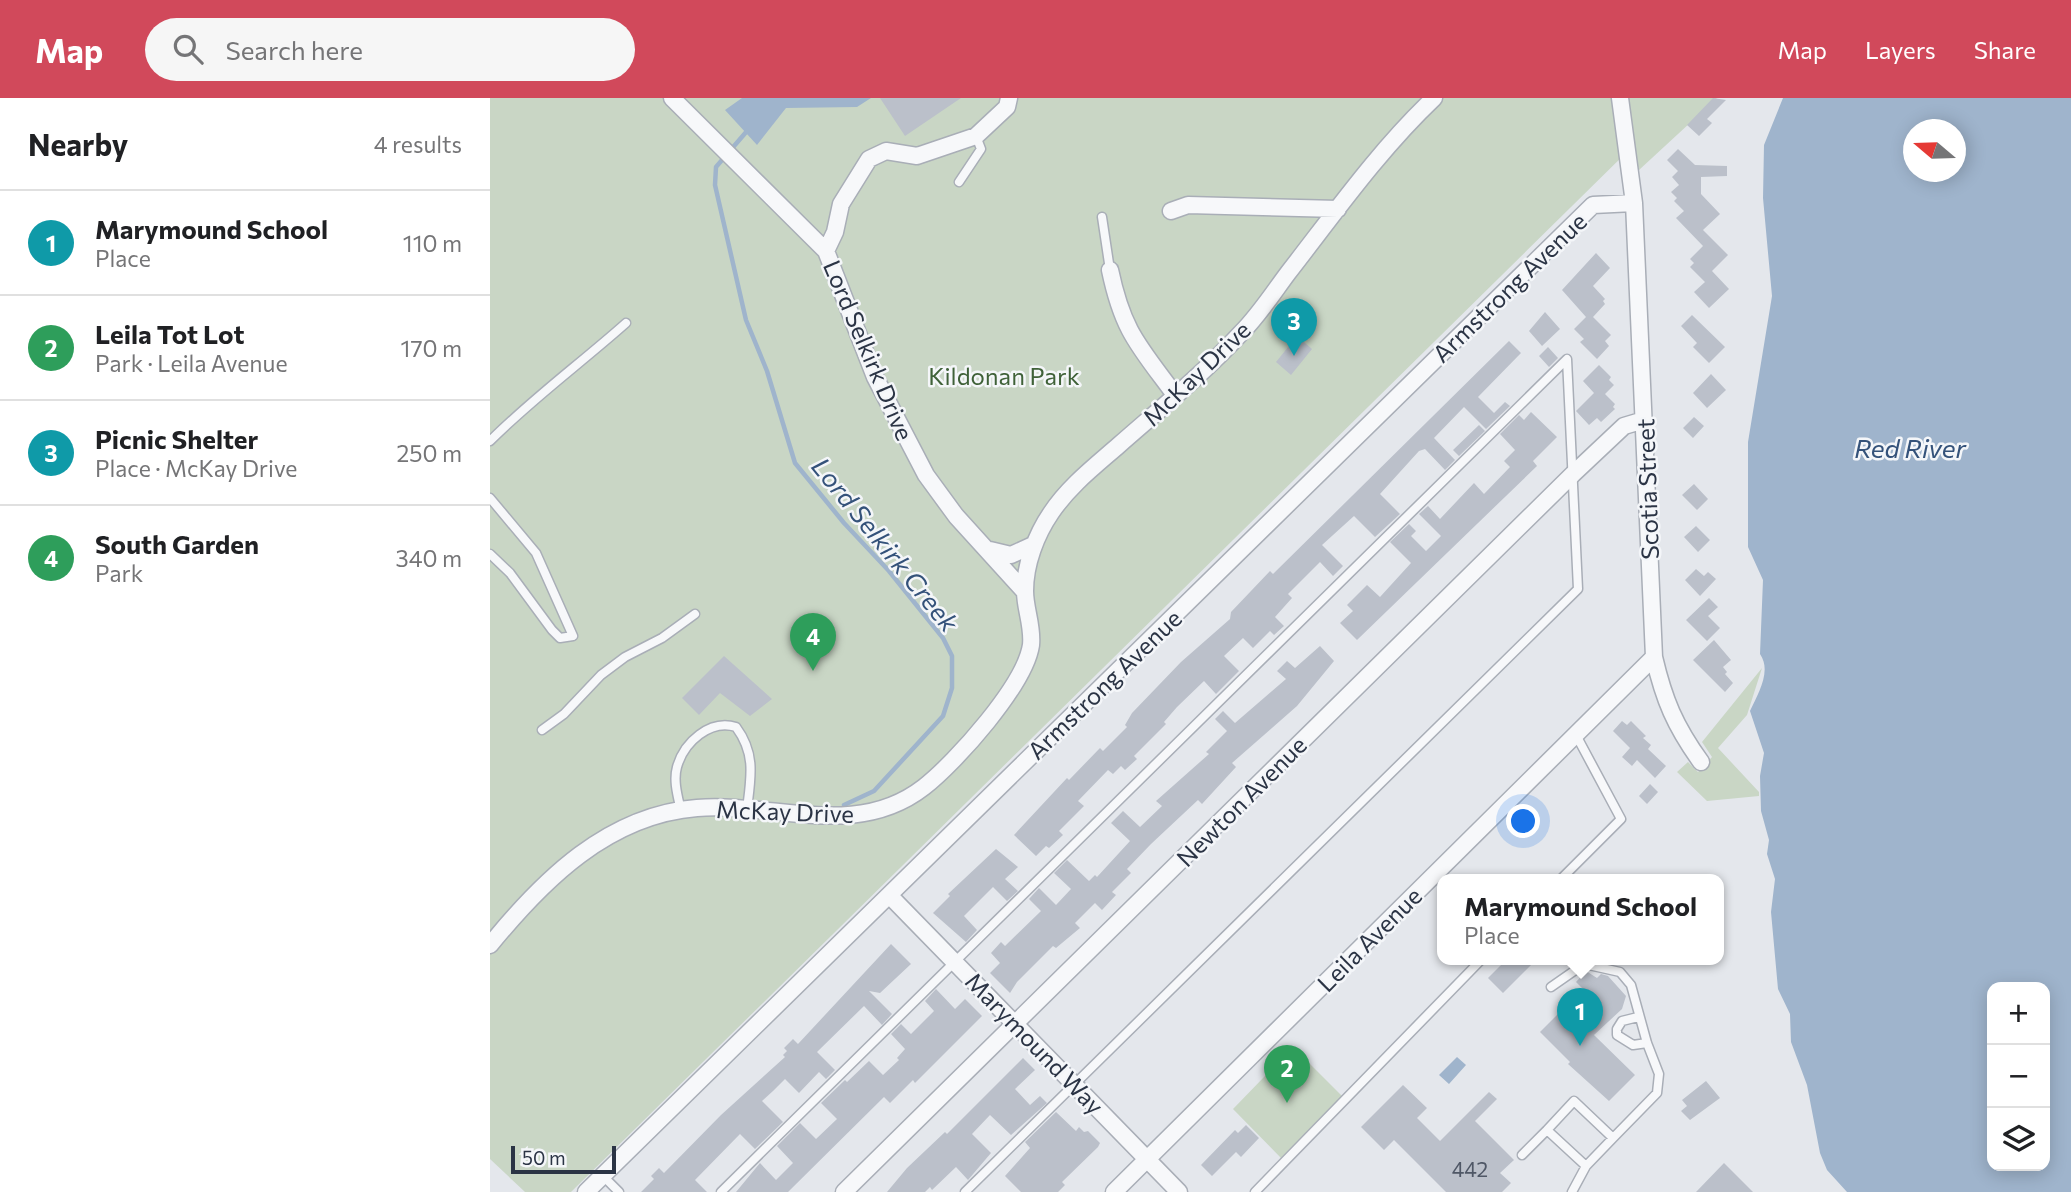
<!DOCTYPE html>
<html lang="en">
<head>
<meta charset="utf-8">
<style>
  :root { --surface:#fff; --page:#f6f6f6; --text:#202124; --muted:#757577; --line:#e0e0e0; --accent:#d1495b }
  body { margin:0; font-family:Commissioner,sans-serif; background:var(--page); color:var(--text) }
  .controls { position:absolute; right:21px; bottom:21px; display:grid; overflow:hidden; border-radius:14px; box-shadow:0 4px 18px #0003 }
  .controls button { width:63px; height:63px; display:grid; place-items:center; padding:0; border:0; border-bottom:2px solid var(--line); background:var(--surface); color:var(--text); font:35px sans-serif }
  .compass { position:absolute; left:1413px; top:21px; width:63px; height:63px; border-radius:50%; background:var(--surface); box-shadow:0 4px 18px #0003; rotate:289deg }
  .scale { position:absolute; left:21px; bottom:18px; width:105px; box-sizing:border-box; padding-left:7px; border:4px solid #2b3445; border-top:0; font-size:19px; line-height:24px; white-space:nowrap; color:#2b3445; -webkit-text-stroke:5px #f4f6f9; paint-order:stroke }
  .you { position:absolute; left:1034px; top:724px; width:24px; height:24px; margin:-18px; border:5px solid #fff; border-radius:50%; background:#1a73e8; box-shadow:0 0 0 10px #1a73e833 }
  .badge { display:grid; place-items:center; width:46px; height:46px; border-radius:50%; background:var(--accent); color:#fff; font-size:23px; font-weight:700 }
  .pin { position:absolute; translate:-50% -58px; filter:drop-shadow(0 2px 4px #0008) }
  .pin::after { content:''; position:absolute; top:37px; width:24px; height:21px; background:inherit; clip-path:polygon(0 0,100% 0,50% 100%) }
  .popup { position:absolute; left:947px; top:776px; width:287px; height:91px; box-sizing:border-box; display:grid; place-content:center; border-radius:14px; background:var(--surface); filter:drop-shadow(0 2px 5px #0005); font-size:23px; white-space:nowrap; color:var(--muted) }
  .popup b { font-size:26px; color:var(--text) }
  .popup::after { content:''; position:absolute; left:50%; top:100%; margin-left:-14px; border:14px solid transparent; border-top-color:var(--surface) }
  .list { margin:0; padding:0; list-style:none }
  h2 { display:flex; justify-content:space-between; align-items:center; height:91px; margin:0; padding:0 28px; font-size:30px }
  h2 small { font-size:23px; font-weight:400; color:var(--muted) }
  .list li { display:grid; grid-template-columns:46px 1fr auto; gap:21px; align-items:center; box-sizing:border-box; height:105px; padding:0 28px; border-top:2px solid var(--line) }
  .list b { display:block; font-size:26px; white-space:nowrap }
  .list p { margin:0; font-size:23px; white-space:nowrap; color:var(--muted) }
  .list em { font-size:23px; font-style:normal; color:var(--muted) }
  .icon { flex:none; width:38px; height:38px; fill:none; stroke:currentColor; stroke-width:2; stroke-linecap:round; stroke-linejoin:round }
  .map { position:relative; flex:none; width:1581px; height:1094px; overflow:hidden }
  header { display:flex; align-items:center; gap:42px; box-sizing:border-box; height:98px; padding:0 35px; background:var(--accent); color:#fff }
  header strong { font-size:33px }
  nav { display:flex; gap:38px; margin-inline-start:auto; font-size:24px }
  .search { width:490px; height:63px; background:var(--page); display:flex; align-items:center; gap:18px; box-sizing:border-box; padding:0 24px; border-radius:38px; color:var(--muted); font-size:26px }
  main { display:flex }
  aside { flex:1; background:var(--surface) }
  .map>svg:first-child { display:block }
  .green { fill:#c9d6c5 }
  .water { fill:#9fb4cc; fill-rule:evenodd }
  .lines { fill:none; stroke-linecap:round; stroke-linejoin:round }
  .stream { stroke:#9fb4cc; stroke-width:4.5 }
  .building { fill:#bbc0ca }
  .lane-casing { stroke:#a9aeb7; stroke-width:11 }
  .street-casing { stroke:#a9aeb7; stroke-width:19 }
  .lane { stroke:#f7f8fa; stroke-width:8 }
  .street { stroke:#f7f8fa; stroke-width:16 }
  .labels { text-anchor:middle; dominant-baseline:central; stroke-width:5; stroke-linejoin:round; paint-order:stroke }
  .number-label { font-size:21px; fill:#4f5766 }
  .street-label { font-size:24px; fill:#2b3445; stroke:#f4f6f9 }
  .park-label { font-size:24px; fill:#3f6138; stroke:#f4f6f9 }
  .water-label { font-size:26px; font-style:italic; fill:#34527a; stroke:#f4f6f9 }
</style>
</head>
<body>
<header>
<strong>Map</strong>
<div class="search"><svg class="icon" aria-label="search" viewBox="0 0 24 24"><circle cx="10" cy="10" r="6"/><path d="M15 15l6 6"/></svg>Search here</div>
<nav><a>Map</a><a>Layers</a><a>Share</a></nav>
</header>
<main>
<aside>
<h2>Nearby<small>4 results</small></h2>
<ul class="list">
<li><span class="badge" style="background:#0f9aa8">1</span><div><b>Marymound School</b><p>Place</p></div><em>110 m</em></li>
<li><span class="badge" style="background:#2e9e5b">2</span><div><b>Leila Tot Lot</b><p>Park · Leila Avenue</p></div><em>170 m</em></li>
<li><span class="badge" style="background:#0f9aa8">3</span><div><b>Picnic Shelter</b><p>Place · McKay Drive</p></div><em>250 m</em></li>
<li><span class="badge" style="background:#2e9e5b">4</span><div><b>South Garden</b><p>Park</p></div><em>340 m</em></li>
</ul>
</aside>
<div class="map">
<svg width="1581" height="1094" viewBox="0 0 1581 1094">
  <rect width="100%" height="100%" fill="#e4e7ec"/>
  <path class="green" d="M0,0H1227L1149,72L1142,49L81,1094H35L0,1061Z
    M1272,570L1257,617L1228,650L1269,694V698L1217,703L1187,674L1198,664L1208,674L1222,659L1212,644Z
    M803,949L852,998L791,1060L743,1011Z"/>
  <path class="water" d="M252,0H381L367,9L296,10L267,47L235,12Z
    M1293,0H1581V1094H1357L1337,1072L1330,1055L1317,987L1301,944L1300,916L1288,891L1281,814L1285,781L1277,756L1279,742L1271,713L1270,678L1274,655L1260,613C1268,596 1282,573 1270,556L1273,482L1258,449V344L1282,198L1273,100L1274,47ZM1423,32H1465V74H1423ZM1555,889V1068H1502V889Z
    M967,959L976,967L959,986L949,977Z"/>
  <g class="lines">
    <path class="stream" d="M257,33L226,69L225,87L256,222L277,273L305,365L354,425L399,473L453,540L462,558V590L453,618L384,693L354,707"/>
  </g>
  <path class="building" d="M390,0H471L415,38Z
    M1223,0L1236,2L1217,21L1222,25L1209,38L1197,27Z
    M1188,51L1205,67L1237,68V78L1211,79V96L1230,116L1213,132L1238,157L1222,173L1239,191L1219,210L1204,194L1215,184L1200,169L1204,165L1200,161L1213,148L1186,120L1194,113L1184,103L1187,100L1181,94L1189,87L1182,79L1188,73L1177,62Z
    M1106,155L1120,170L1103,188L1115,201L1113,203L1115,206L1103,219L1121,237L1115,243L1119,248L1107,261L1090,244L1094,241L1084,231L1096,219L1072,192Z
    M1055,214L1070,231L1052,248L1039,233Z
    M1202,217L1235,249L1219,265L1203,249L1207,245L1191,228Z
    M807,238L822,251L801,277L786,264Z
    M1019,243L1031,255L988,299L1004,315L1015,304L1020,308L996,331L974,309L944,340L965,362L955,372L935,351L929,353L890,396L910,416L885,439L864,418L832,447L853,468L843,478L830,464L798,496L802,500L785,519L794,528L784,537L780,533L763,550L753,540L734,558L749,573L726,596L714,583L687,609L674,624L676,626L644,658L647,661L635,672L631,668L623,676L618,672L588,703L594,708L569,733L573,737L559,750L556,748L546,758L524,737L577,680L579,682L610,650L613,653L637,629L635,627L642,615L691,564L740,521L741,514L780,473L783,476Z
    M1058,249L1068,260L1059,269L1049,258Z
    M1109,267L1121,279L1119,282L1124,287L1115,296L1125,306L1123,309L1125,311L1111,324L1107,320L1099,327L1086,313L1104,295L1093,283Z
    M1221,276L1236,292L1217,310L1203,295Z
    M1041,314L1067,339L1043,363L1047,368L867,542L850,525L863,513L857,507L877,487L890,499L921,465L900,444L919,426L926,433L921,438L936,453L951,438L929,416L938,408L950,421L984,385L994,396L1020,369L1014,363L1025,352L1010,336L1029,317L1034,322Z
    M1204,319L1214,328L1203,340L1193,330Z
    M989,327L995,333L969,358L963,352Z
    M1204,386L1218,401L1207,412L1192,397Z
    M1206,428L1220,442L1208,454L1194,439Z
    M1206,471L1214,478L1218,474L1226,481L1210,498L1195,482Z
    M1219,500L1228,509L1218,518L1230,530L1217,543L1196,522Z
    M1224,542L1241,562L1233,569L1237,574L1235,576L1243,585L1235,594L1203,562Z
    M830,548L844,563L807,608L742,665L746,669L712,706L708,702L661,746L637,771L641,775L622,794L626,797L612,812L605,805L585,825L590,830L566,850L563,848L527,884L520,895L500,875L510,865L501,855L511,844L515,848L551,813L539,801L549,790L566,807L581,791L564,775L577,762L599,783L605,777L607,779L640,743L621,725L633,713L650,729L672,708L666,703L719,656L716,654L737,633L725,621L733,613L745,625L796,581L787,573L797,563L805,570Z
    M234,558L282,601L260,618L230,595L209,617L192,600Z
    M1132,623L1137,627L1141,623L1156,638L1153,640L1161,647L1158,651L1176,668L1165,680L1147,662L1142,668L1132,659L1140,650L1123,633Z
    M1160,686L1168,694L1157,706L1149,698Z
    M506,751L528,769L515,781L528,793L517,803L503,789L474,818L487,832L476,844L443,815L460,798L458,796Z
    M401,846L421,866L390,895L379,893L402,916L392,927L374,908L327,954L345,972L336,981L329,974L309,995L295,981L283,993L272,1003L293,1024L265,1051L250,1036L205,1082L217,1094H151L164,1081L161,1078L169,1070L174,1075L231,1017L295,959L293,957L297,953L294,950L303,941L308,946Z
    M1016,862H1046L1013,895L998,880Z
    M1096,873L1107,880L1111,876L1118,878L1136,898L1132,911L1104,937L1145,977L1119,1003L1078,966L1080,964L1050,934L1093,891L1086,884Z
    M446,891L465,911L475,901L492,918L425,985L423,982L400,1005L394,999L298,1094H246L270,1065L286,1082L303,1065L287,1048L310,1025L326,1041L347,1021L331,1005L355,982L357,984L379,963L393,977L409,962L407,960L415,951L401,936L411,926L421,936L444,913L435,903Z
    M533,960L545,972L525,991L540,1007L550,998L557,1005L521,1037L500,1017L482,1036L501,1055L478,1082L466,1069L442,1092L440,1089L435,1094H397L417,1070L455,1034L457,1036Z
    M1216,983L1230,1000L1200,1022L1191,1013L1197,1008L1192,1002Z
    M913,987L937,1010L927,1020L950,1043L999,994L1007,1001L985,1023L1024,1062L1010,1075L1021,1085L1012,1094H956L904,1042L894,1052L871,1029Z
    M566,1014L586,1033L589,1029L594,1034L598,1033L610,1045L608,1049L572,1084L575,1087L568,1094H531L515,1078L540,1050L535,1044Z
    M756,1027L769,1040L751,1059L746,1054L722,1078L711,1067L745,1032L748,1035Z
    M1234,1065L1263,1094H1206Z"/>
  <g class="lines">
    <g class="lane-casing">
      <path id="lane" d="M469,84L491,51L486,38
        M612,119L620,172
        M0,343C43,300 91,265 136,225
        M0,400L46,455L83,538L70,540L62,532L20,475L0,456
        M52,632L74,616L111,577L135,559L172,540L205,516
        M191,713C188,699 183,683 187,669C194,644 220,621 246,629C266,656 261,679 257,711
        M1070,782L1131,721L1086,637
        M1061,889L1094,866L1130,874L1141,887L1157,945L1169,976L1167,995L1123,1040
        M1148,919L1132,923L1127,931V937L1143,947L1157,945
        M1032,1057L1057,1032
        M113,1078L129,1094
        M231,1094L1077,261L1088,491L475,1094
        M765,1094L991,862
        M1082,1094L1096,1068L1123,1040L1084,1003L1057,1032L1096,1068"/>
    </g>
    <g class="street-casing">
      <path id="street" d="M182,0L336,153L385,279L436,377L466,418L535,494
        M1130,0L1144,105L1164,559C1174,602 1185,628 1211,664
        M681,113L698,107L848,111
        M336,153L345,134L351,106L379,61L396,53L427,58L486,38L517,9L519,0
        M620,172C633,234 649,248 685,297
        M500,452L521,457L543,447
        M399,797L689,1094
        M0,847C53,782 118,717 207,710C285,704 366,742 434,689C466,664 535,587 541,547C543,528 535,511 535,493C535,466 546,437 561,415C579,388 605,368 629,347C670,311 714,275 751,235C769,217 783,195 798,175C844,116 889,52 944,0
        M96,1094L1103,107L1144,105
        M354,1094L1083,376L1134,328L1154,322
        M624,1094L1164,559"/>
    </g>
    <use href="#lane" class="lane"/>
    <use href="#street" class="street"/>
  </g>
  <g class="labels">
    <g class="number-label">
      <text x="980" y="1070">442</text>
    </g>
    <g class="street-label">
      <text transform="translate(1019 189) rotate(-44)">Armstrong Avenue</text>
      <text transform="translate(379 252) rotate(67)">Lord Selkirk Drive</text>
      <text transform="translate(706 275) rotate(-44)">McKay Drive</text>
      <text transform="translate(1157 391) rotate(-92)">Scotia Street</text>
      <text transform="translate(614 586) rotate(-44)">Armstrong Avenue</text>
      <text transform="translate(751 703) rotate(-45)">Newton Avenue</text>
      <text transform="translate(295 713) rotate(2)">McKay Drive</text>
      <text transform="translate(879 841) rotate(-45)">Leila Avenue</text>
      <text transform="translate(545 945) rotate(46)">Marymound Way</text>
    </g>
    <g class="park-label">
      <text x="514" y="277">Kildonan Park</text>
    </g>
    <g class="water-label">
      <text x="1420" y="349">Red River</text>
      <text transform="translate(396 446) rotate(51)">Lord Selkirk Creek</text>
    </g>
  </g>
</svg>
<div class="controls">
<button>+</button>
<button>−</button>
<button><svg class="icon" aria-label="layers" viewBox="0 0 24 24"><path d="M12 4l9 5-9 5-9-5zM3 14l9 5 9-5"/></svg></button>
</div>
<svg class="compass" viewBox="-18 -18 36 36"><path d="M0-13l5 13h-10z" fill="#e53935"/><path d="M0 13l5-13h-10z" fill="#757577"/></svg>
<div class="scale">50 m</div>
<div class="you"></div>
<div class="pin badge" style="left:1090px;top:948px;background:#0f9aa8">1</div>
<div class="popup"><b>Marymound School</b>Place</div>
<div class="pin badge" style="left:797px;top:1005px;background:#2e9e5b">2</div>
<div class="pin badge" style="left:804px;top:258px;background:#0f9aa8">3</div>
<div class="pin badge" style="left:323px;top:573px;background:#2e9e5b">4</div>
</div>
</main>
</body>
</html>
